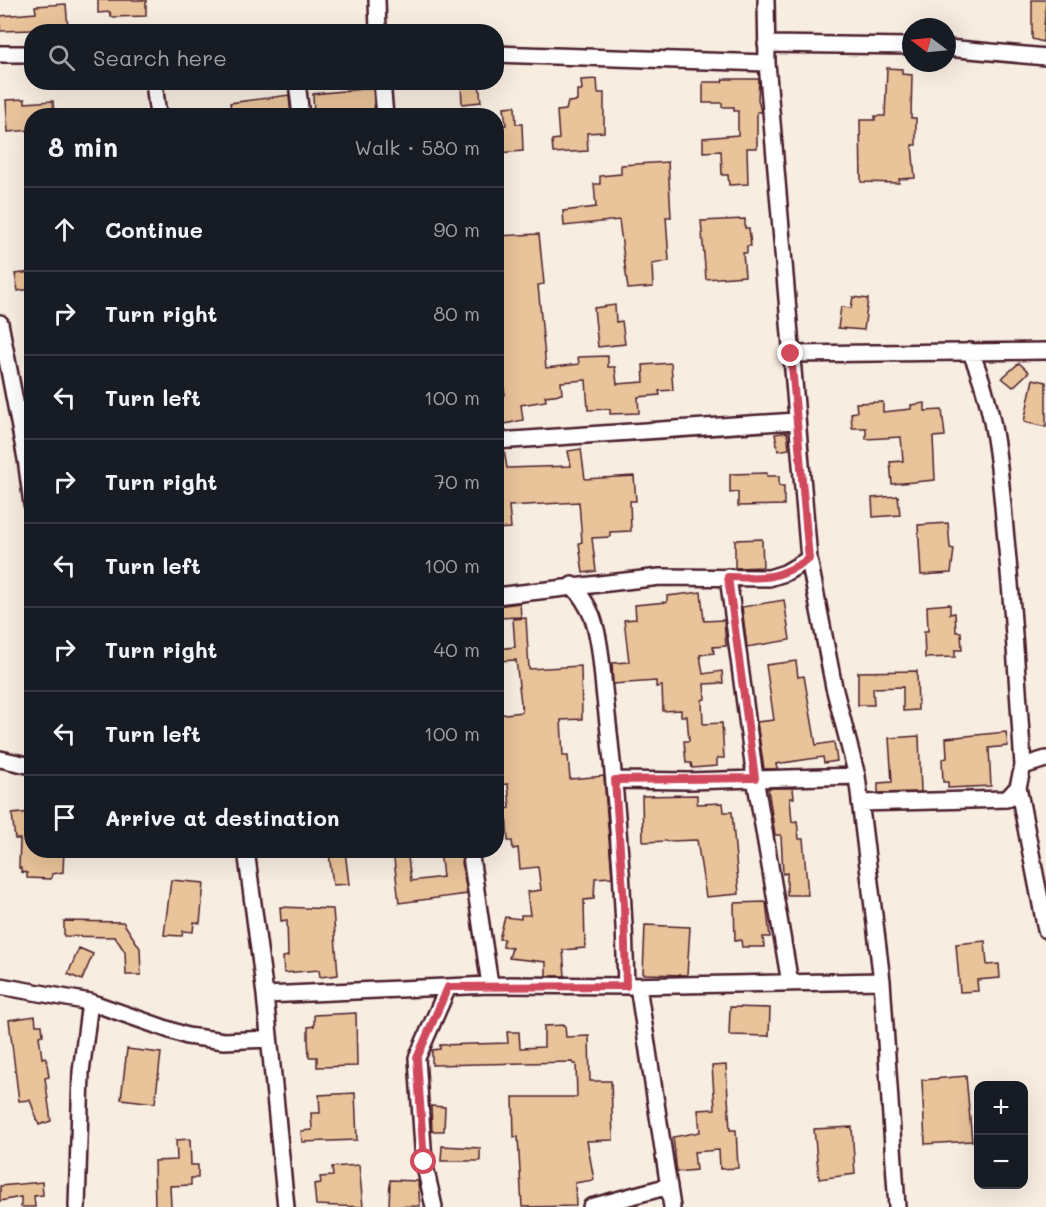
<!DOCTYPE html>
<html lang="en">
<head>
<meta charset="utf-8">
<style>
  :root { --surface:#171b24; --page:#242831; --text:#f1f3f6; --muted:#9ea1a6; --line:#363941 }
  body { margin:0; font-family:Mali,sans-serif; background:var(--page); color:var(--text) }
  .controls { position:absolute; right:18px; bottom:18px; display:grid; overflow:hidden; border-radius:12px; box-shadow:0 6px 24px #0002 }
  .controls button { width:54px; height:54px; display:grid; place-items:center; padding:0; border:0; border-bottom:2px solid var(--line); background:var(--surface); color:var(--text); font:30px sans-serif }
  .compass { position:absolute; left:902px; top:18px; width:54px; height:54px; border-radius:50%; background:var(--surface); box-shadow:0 6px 24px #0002; rotate:286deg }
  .stop { position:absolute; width:18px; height:18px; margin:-14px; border:4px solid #d1495b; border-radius:50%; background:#fff }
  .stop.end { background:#d1495b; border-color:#fff; box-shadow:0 2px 6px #0008 }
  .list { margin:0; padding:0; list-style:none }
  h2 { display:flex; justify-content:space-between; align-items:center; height:78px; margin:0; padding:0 24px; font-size:26px }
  h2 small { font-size:20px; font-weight:400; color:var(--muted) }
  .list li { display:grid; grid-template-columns:39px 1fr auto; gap:18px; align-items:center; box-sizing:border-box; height:84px; padding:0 24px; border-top:2px solid var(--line) }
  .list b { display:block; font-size:22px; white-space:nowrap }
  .list em { font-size:20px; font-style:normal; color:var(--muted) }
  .icon { flex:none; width:33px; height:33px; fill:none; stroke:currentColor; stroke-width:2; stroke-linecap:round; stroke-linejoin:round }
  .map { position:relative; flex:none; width:1046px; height:1207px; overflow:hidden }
  .search { position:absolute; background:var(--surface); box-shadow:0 6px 24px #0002; left:24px; top:24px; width:480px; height:66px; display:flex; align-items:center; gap:15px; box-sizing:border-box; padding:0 21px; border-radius:24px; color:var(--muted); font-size:22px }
  .panel { position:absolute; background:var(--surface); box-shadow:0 6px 24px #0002; left:24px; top:108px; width:480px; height:750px; border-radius:24px }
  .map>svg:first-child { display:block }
  .building { fill:#e9c39a; stroke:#4a1f2b; stroke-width:1.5 }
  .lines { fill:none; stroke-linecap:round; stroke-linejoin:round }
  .street-casing { stroke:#4a1f2b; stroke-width:20 }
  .street { stroke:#fff; stroke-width:15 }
  .route { stroke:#d1495b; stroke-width:8 }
</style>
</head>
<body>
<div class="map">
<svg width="1046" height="1207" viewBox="0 0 1046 1207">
  <rect width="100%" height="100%" fill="#f8ede1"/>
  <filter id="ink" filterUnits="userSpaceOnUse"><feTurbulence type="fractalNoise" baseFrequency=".0167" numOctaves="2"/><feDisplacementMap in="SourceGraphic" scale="12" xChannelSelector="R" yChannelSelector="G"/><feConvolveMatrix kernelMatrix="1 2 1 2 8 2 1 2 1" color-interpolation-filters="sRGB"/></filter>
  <g filter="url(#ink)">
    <path class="building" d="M98,0H146V16L111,17L110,12L98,13Z
      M1032,0H1046L1043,42L1032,39Z
      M66,4L68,29L0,31V16L36,13L35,6Z
      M887,68L902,69V74L912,75L911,118H916V145H912L915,178L899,179V183L861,182L860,120H875V116H885Z
      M597,79L598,93H604V132L587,133L588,151L553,153L552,140L559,139L557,111L566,110L568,102L577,101V90H582L581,80Z
      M723,79H759L758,99L761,112H757V148H747L748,184L729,185L728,175H722L721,151L703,152V138L738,135V111H734V107H722V103H703V82H722Z
      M461,82H479L481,102L462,104Z
      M373,88L375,116H314L313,94Z
      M289,95L291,116H232L230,103Z
      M25,99V103L53,101L54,116H32V130L8,132L6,100Z
      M515,106L516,124H522L523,151L496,153V125H506L504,107Z
      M668,162L671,217H666L669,261L652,264L653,287L628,289L619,220L564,226L563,211L596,207L594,184H600V176L621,174V165Z
      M745,219V228H749L751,246H747V253H743L745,276L706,279L701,221Z
      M539,234L544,284L538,285L546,368L579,364L578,357L608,356V367H615L617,384L644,382L643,365L671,363L673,390L659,391L660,395L638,397L639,413L610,414V409L588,410L586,380L561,382L562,394L545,396L546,401L521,405L523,420L496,426V408L502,407L501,396L505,395L496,336V236Z
      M32,272V289L18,291L15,274Z
      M853,297L868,299L864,330L838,328L841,307L851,308Z
      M615,305L616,322L622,321L625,344L598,347L594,308Z
      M1019,363L1029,372L1013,387L1002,378Z
      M1033,379L1046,382V427L1024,422Z
      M883,402V412L911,409V405L925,403V411L942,410L945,436L933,437L935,480L892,484L890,462L903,461L901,437L866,439V428H852L851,413L857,412L856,403Z
      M787,432L789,449L778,451L775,434Z
      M581,449L585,479L634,476L636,501H630L631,531L610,532V537L592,538L596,571L583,573L579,543L582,542L579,502L509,506L511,528L496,529V451L504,450L507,468L571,466L568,451Z
      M767,473V476H779V486H784V505L738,506V492L730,493V474Z
      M898,496L900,515L873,517L872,498Z
      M948,523L950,548L954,549L951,573L921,575L918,525Z
      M762,539L763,567L735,568V540Z
      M701,592L704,621L724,620L726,646L713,647L714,653L700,655L703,674L722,671L723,683L704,684L705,699L702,700L703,724L722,723L724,758H717V766L692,768L691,763H686L684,741H689L687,716H681V710L663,711L662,686L656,687V681L613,684L612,663L629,662L624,620L636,619L635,605L667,602V596Z
      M784,600L790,640L747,647L742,607Z
      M520,603L521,617L496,618V606Z
      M950,604V614L955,613L956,632H961L962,650H955V657L925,658L924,631H928L927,606Z
      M526,618L529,669L581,666L582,719L561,720L563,756H568L570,779L604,776L612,877L595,878L594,899L584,900L585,948L563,950L565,976H546V962L509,958L512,948L503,947L504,939H499L505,917L521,919V915H530L527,892L541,890L538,867L520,869L518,848L513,849L512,841H508L506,809L510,808L508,784L496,785V715L522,712L516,660L496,661V649L515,647L513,619Z
      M796,661L798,677L804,676L816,745L834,742L837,761L824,763L823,757L776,764L777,769H764L757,722L774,720L766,665Z
      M917,671L918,710L903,711V687L873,688L874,705H858V672Z
      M1006,732L1008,746L989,748L991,786L948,788V782H943L942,759L947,758L946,738Z
      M919,736L921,792L878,793V783L892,782L889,738Z
      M768,788H793L794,798H790L792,822L797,821L799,839H803L808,895H787V873L783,874L781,835H775Z
      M697,795V804L723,803L724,812H732L739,894L706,897L697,840L643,842L642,796Z
      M32,812V850H64L63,872L52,874L51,879L27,878V873L21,872V868H19L20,839H15L12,814Z
      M393,850H407L411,881L443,877L440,850H460L467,894L399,903Z
      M345,851L349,884L333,885L329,853Z
      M171,880L204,883L200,923L194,922L193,932L183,931L182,936L164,935Z
      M766,902L770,937H763L764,947H742L741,940L735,941L734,903Z
      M280,907L333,909L338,975L320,977L319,970L284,973L283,957L288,956L287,920L281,921Z
      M64,921L123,922L140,948L141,975H126L125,952L115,937L64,936Z
      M645,925L690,927L687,975L643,974Z
      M985,941L987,965L999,964L1000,978L977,980L978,991L960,992L956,944Z
      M79,948L93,954L82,980L68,974Z
      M730,1007L770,1008L769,1036L729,1035Z
      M356,1013L357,1066L317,1067V1057H309L308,1039V1027L314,1026V1015Z
      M35,1016L36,1025H42L43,1035L39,1036L42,1058L46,1057L49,1077L45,1078L51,1121L39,1125L30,1100L19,1101L9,1020Z
      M565,1025L566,1037L589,1036L590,1081H611L613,1140L587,1141L594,1180L575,1183L576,1206L522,1207L518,1137H514L513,1097H577L576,1064H573V1062L432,1065V1050L440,1049V1045L508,1043L507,1032H519L520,1048L544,1047V1026Z
      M127,1049L161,1053L155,1103L121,1099Z
      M726,1065L730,1130H736L738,1168L720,1169L719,1150L694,1152L696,1170L677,1172L673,1137L700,1132L698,1110L715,1109L712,1066Z
      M966,1076L972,1141L925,1144L922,1080Z
      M355,1093L357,1140L302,1142L301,1131L312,1130L311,1113H320L319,1095Z
      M431,1106L445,1107L444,1131H432Z
      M852,1127L855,1174L819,1179L814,1129Z
      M190,1139L191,1165H198V1178H191V1185L170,1186L171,1207H155L154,1161L177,1160L176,1140Z
      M442,1146L480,1148V1161H441Z
      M359,1165L363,1207L316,1205L314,1184L321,1183L320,1177L333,1176L332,1167Z
      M390,1180L418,1181L420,1206L389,1207Z
      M42,1182L43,1195L34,1196L35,1207H21V1197L0,1201V1186Z"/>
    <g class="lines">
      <g class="street-casing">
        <path id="street" d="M377,0L378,32
          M766,0L767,63L809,559L834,687L857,776L882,981L897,1207
          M766,44L911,46
          M947,48L1046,57
          M0,54H32
          M496,54L767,63
          M154,82L158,116
          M297,82L301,116
          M382,82L385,116
          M0,323L26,459L32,504
          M791,354L1046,351
          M496,441L795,421
          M728,577L755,778L790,983
          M572,585C580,594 587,604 592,616C602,643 602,678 606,706C617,800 624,892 626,986
          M496,596L660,577L769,578L785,573L809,559
          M0,759L32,766
          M1023,766L1046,759
          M615,780L689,781L857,776
          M1018,787L1046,930
          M860,803L1007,799L1018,787L1023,766C1018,687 1013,608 1005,529C1000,470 995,405 970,351
          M246,850L265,995L286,1207
          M470,850L490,985
          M0,986L90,1002L187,1036L224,1041L269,1039
          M638,986L672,1207
          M265,995L490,985L626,986L882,981
          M77,1207L81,1072L90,1002
          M434,1207L424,1162L417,1058L448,987
          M591,1207L669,1186"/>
      </g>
      <use href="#street" class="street"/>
    </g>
  </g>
  <g class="lines" filter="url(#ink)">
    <path class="route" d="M424,1162L417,1058L448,987L626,986L624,905L615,780L755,778L728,577C767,578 775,580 809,559L791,354"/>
  </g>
</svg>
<div class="controls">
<button>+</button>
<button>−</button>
</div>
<svg class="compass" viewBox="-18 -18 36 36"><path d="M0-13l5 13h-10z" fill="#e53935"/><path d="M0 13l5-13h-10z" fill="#9ea1a6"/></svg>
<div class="stop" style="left:424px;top:1162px"></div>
<div class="stop end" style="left:791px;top:354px"></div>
<div class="search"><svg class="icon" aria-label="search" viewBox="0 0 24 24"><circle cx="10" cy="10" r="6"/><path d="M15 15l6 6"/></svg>Search here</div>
<section class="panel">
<h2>8 min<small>Walk · 580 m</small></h2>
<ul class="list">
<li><svg class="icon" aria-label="ahead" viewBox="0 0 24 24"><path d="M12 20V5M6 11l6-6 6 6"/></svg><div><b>Continue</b></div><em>90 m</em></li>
<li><svg class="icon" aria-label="right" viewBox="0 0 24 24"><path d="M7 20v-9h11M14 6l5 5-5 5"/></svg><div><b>Turn right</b></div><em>80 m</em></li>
<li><svg class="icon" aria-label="left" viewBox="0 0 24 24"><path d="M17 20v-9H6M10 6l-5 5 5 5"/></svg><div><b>Turn left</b></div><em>100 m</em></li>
<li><svg class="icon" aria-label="right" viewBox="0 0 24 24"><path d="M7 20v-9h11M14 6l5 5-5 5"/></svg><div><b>Turn right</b></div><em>70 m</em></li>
<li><svg class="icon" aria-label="left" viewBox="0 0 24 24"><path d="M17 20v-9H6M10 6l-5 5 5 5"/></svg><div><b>Turn left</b></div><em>100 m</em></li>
<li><svg class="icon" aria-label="right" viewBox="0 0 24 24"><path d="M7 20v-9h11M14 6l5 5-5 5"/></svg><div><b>Turn right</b></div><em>40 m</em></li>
<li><svg class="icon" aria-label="left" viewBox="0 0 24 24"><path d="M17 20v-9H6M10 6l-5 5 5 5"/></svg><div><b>Turn left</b></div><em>100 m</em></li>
<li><svg class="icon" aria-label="arrive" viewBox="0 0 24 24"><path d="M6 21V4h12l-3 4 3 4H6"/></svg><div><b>Arrive at destination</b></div></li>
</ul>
</section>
</div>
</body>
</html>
